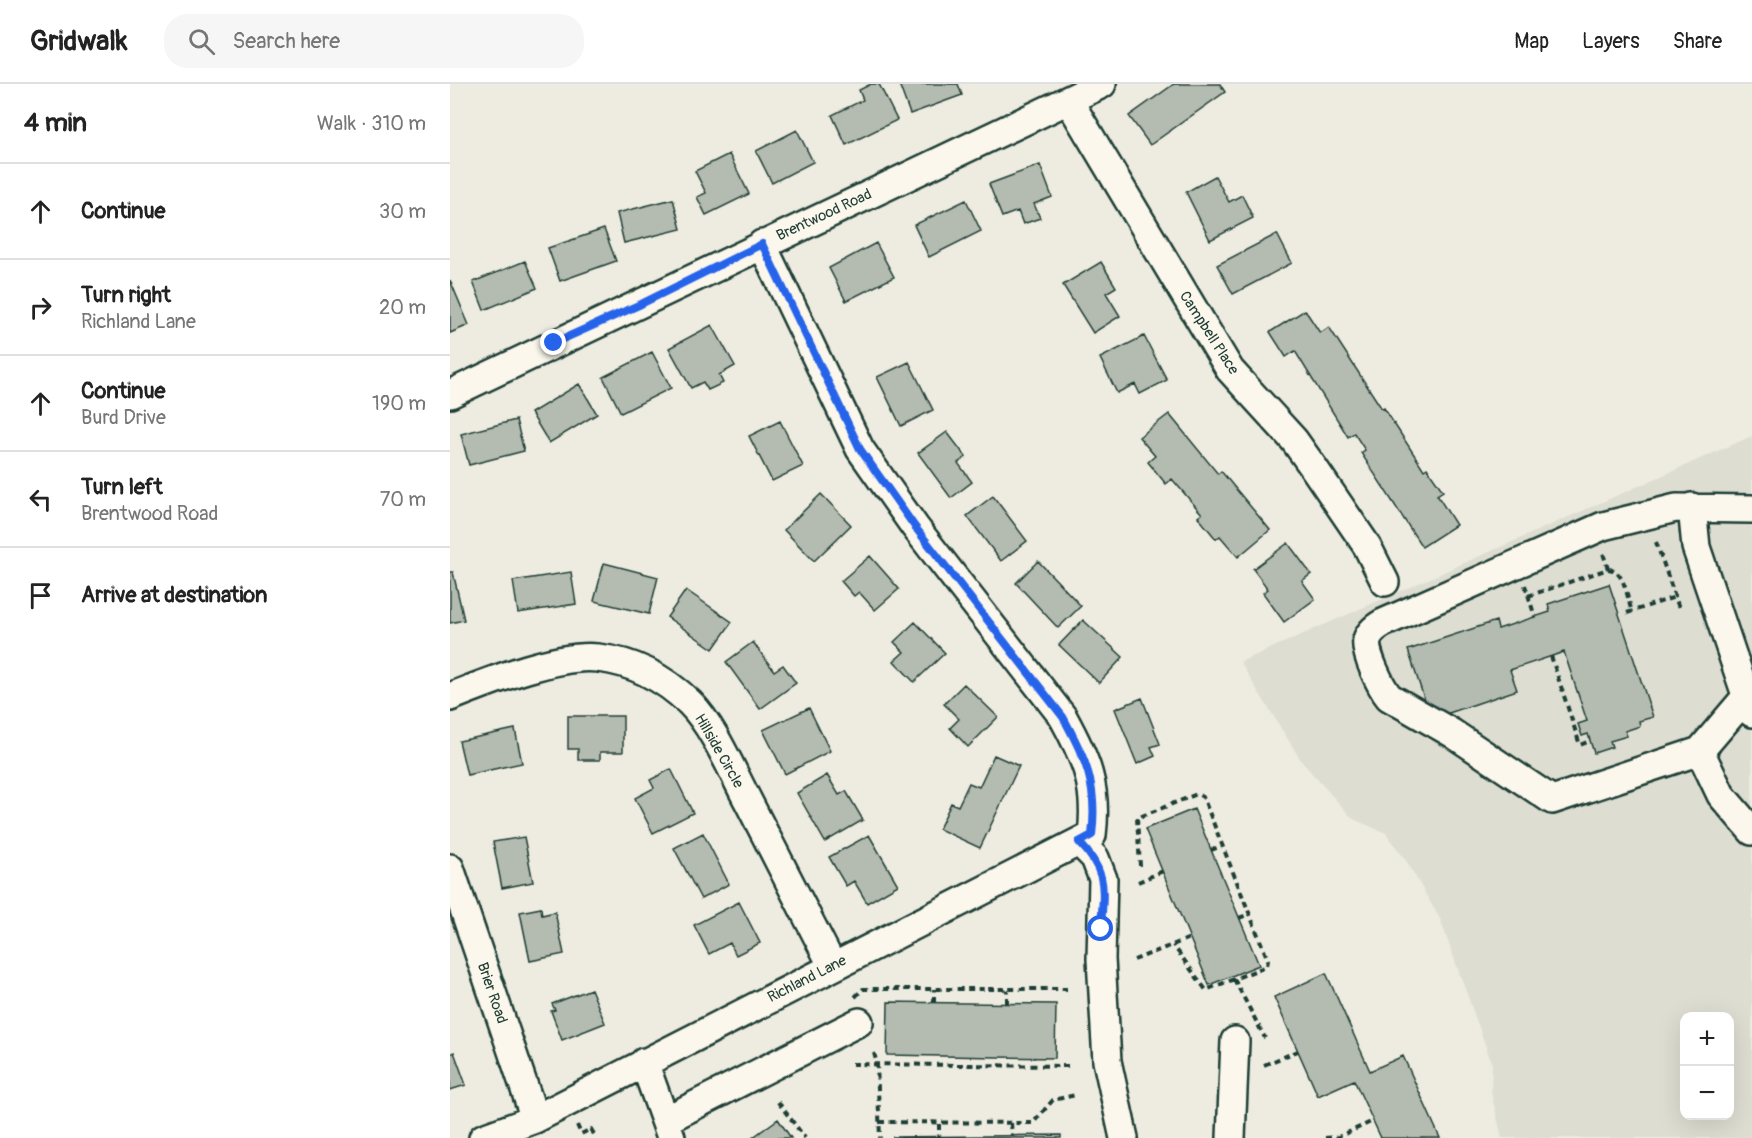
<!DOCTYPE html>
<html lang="en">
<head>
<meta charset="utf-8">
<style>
  :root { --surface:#fff; --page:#f6f6f6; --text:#222; --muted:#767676; --line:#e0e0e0 }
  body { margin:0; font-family:Pangolin,sans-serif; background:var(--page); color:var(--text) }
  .controls { position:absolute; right:18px; bottom:18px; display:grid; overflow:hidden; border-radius:12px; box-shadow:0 6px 24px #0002 }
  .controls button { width:54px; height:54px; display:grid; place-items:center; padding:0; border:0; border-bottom:2px solid var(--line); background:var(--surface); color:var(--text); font:30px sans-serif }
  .stop { position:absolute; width:18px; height:18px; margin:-14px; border:4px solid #2563eb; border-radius:50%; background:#fff }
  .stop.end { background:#2563eb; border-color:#fff; box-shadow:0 2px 6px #0008 }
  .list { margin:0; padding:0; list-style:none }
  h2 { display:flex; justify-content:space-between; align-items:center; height:78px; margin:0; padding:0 24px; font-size:26px }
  h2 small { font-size:20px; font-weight:400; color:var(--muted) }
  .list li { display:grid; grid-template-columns:39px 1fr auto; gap:18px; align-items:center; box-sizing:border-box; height:96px; padding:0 24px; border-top:2px solid var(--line) }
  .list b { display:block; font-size:22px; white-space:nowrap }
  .list p { margin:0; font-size:20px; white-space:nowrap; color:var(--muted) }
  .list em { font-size:20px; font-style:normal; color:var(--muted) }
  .icon { flex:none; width:33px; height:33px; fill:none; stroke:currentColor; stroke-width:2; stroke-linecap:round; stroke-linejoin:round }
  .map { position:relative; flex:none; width:1302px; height:1054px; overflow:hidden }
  header { display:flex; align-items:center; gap:36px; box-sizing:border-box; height:84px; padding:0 30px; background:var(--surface); border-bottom:2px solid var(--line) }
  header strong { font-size:28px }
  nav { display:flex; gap:33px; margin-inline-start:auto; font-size:21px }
  .search { width:420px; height:54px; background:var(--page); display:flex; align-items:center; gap:15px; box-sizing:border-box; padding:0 21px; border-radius:24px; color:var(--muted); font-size:22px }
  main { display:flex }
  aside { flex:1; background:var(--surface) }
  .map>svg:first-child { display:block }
  .built { fill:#ddddd2; fill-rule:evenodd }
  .building { fill:#b4bbb0; stroke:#1f3d34; stroke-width:1.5 }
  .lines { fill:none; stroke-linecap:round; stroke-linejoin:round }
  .minor-casing { stroke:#1f3d34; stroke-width:32 }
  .path { stroke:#1f3d34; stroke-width:4; stroke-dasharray:6 4.5; stroke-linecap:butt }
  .minor { stroke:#fbf7ec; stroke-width:27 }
  .route { stroke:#2563eb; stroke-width:8 }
  .labels { text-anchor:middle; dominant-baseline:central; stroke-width:4.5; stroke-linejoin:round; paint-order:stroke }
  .street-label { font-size:15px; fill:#1f3d34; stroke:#fbf7ec }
</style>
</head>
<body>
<header>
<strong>Gridwalk</strong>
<div class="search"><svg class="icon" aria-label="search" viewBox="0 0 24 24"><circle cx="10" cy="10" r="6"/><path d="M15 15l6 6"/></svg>Search here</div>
<nav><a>Map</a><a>Layers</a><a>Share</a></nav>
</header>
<main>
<aside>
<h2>4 min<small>Walk · 310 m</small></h2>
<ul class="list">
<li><svg class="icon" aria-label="ahead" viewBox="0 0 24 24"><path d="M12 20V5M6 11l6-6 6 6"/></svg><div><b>Continue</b></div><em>30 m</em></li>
<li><svg class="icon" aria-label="right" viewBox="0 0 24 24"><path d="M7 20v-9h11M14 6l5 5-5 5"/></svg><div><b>Turn right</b><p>Richland Lane</p></div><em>20 m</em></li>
<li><svg class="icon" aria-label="ahead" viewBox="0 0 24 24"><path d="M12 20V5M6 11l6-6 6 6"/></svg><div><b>Continue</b><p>Burd Drive</p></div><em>190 m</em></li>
<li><svg class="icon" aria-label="left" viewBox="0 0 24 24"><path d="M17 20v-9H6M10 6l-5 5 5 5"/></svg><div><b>Turn left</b><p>Brentwood Road</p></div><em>70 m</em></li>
<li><svg class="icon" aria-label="arrive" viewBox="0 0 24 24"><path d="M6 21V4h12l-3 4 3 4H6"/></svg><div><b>Arrive at destination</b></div></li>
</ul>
</aside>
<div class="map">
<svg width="1302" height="1054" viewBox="0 0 1302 1054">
  <rect width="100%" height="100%" fill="#eeece1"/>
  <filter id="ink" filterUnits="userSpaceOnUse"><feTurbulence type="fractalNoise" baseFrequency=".0167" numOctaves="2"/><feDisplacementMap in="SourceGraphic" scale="12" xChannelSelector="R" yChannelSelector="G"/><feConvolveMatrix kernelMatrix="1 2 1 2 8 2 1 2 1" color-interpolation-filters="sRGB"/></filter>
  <g filter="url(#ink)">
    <path class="built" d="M1302,352V1054H1052L1041,1008L1042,980L990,835L957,778L936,749L903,735L852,678L790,578ZM1234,932H1280V1032H1234Z"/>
    <path class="building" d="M421,0H429L447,36L396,61L382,31L413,16L409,6Z
      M449,0H508L512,11L460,30Z
      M724,0H770L775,8L700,61L679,32Z
      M347,46L363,78L322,99L306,67Z
      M279,70L299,110L256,131L247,113L256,109L245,87Z
      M590,81L602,113L584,120L590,134L573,140L568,127L552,133L539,100Z
      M765,92L779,118L792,111L803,134L760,156L736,108Z
      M223,115L231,145L174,159L167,129Z
      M516,116L531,147L479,173L464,141Z
      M154,145L166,177L110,197L98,164Z
      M827,150L842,179L783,210L767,181Z
      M426,159L444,193L396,217L379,184Z
      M75,177L87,204L34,226L23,198Z
      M651,178L666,203L656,209L670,232L643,249L613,201Z
      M0,196L19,241L0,249Z
      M855,226L870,249L879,243L932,325L934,324L974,386L977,384L993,407L987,411L1006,441L972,463L911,369L915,366L904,349L898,353L845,267L836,273L820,248Z
      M262,241L285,282L269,291L273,299L258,306L253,298L241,304L219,264Z
      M694,252L717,296L690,310L685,300L667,309L650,274Z
      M202,268L221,304L171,329L153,293Z
      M459,278L483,326L451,342L427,293Z
      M129,300L147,330L99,359L81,329Z
      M719,330L768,390L771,387L820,446L788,473L770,452L766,455L748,433L752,430L722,395L716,400L698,378L705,372L689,353Z
      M66,336L74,367L19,381L11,350Z
      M330,337L353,382L322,397L299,352Z
      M497,348L516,373L508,379L522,398L501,414L468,369Z
      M371,410L401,441L364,477L334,446Z
      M543,412L577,457L551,477L517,432Z
      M838,459L861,490L852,497L865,515L834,538L813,509L818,505L803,485Z
      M420,472L449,505L425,526L409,508L404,512L391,497Z
      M588,477L631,522L608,544L566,499Z
      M154,479L208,493L199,530L144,517Z
      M0,488H3L14,536L0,539Z
      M121,488L126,520L68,529L63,497Z
      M1159,500L1203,633L1189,637L1190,642L1175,647L1177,652L1160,657L1162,663L1144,669L1138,650L1132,652L1128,640L1137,637L1114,568L1060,586L1067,606L981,635L958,566L1046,537L1048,545L1100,528L1098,520Z
      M236,506L282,538L263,565L217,533Z
      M633,536L673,573L649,599L609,561Z
      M465,538L495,569L464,598L444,577L454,568L444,558Z
      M303,558L324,587L333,581L346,599L310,625L276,578Z
      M514,600L548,633L518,663L500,644L509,635L494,620Z
      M692,614L710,660L701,663L705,672L687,680L665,625Z
      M359,624L380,667L335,690L313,646Z
      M118,632H173V668H150V676H128V665H118Z
      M65,645L72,679L17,691L9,657Z
      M544,671L569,682L530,764L489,745L501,719L508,722L519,699L529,703Z
      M221,685L243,729L203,749L185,714L204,704L200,696Z
      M377,691L389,711L396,707L413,736L375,758L347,709Z
      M744,725L809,881L759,901L695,745Z
      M253,749L279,800L251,815L224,764Z
      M419,751L448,801L417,819L404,797L396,802L379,773Z
      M74,753L83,798L52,804L43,758Z
      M289,818L310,859L286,871L280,859L259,870L244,841Z
      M91,824L92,831L105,828L114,870L80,877L70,828Z
      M876,889L920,987L953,972L990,1054H931L904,996L868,1012L824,913Z
      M141,905L155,939L112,956L101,927L105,926L102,920Z
      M438,918L606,920L605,974L437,971Z
      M4,968L16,1001L0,1006V970Z
      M328,1035L341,1054H302Z
      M611,1051V1054H443V1053Z"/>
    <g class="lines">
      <g class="minor-casing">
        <path id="minor" d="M619,17L780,286L844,356L866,387L917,462L935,498
          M0,310L652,0
          M1242,423L1246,463L1302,629
          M1302,425L1226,424L1153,442L933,539C926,543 919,548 917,556C914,569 931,603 939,613L1002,649L1102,716L1250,667L1271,711L1302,747
          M0,613C38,598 109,569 148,574C184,578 214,594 240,619C264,643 282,687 298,717C326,772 354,827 383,883
          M1250,667L1296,613
          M629,758L645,774L653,795L651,875L657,977L674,1054
          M0,784L85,1035
          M194,978L221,1053
          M216,1036L409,938
          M33,1054L85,1035L642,751C648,702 636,675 613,633L465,443L410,365L312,160
          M781,1054L785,957"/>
      </g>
      <path class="path" d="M1206,458L1230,527
        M1158,485C1175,486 1177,514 1182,528
        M1075,501L1085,533
        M1078,512L1158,485L1153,469
        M1177,529L1225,513
        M1101,572L1130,661L1140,657
        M761,766L772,762
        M690,782L687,734L747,710L753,713L818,876L817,882L756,906L723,861
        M688,798L713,787
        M789,834L800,830
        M684,876L740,854
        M784,895L815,954
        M405,913L413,905H617
        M484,918V905
        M557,919V906
        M424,969L427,980L430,1054
        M402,980L621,982
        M814,981L848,967
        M328,1018L355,1054
        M429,1038L583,1039L603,1016L626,1011
        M561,1039L562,1052
        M489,1040V1052
        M127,1041L131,1050L141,1045L146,1054
        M875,1054L888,1053L923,1037"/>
      <use href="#minor" class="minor"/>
    </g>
  </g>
  <g class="lines" filter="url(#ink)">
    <path class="route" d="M104,259L191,220L312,160L410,365L465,443L613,633C636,675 648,702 642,751L629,758C659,790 653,804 651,845"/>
  </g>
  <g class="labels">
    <g class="street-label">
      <text transform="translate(374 131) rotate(-25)">Brentwood Road</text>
      <text transform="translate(759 249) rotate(57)">Campbell Place</text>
      <text transform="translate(269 667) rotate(60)">Hillside Circle</text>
      <text transform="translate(357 895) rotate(-27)">Richland Lane</text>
      <text transform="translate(42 909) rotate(71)">Brier Road</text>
    </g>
  </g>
</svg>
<div class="controls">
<button>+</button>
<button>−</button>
</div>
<div class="stop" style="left:651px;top:845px"></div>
<div class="stop end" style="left:104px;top:259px"></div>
</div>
</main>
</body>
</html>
